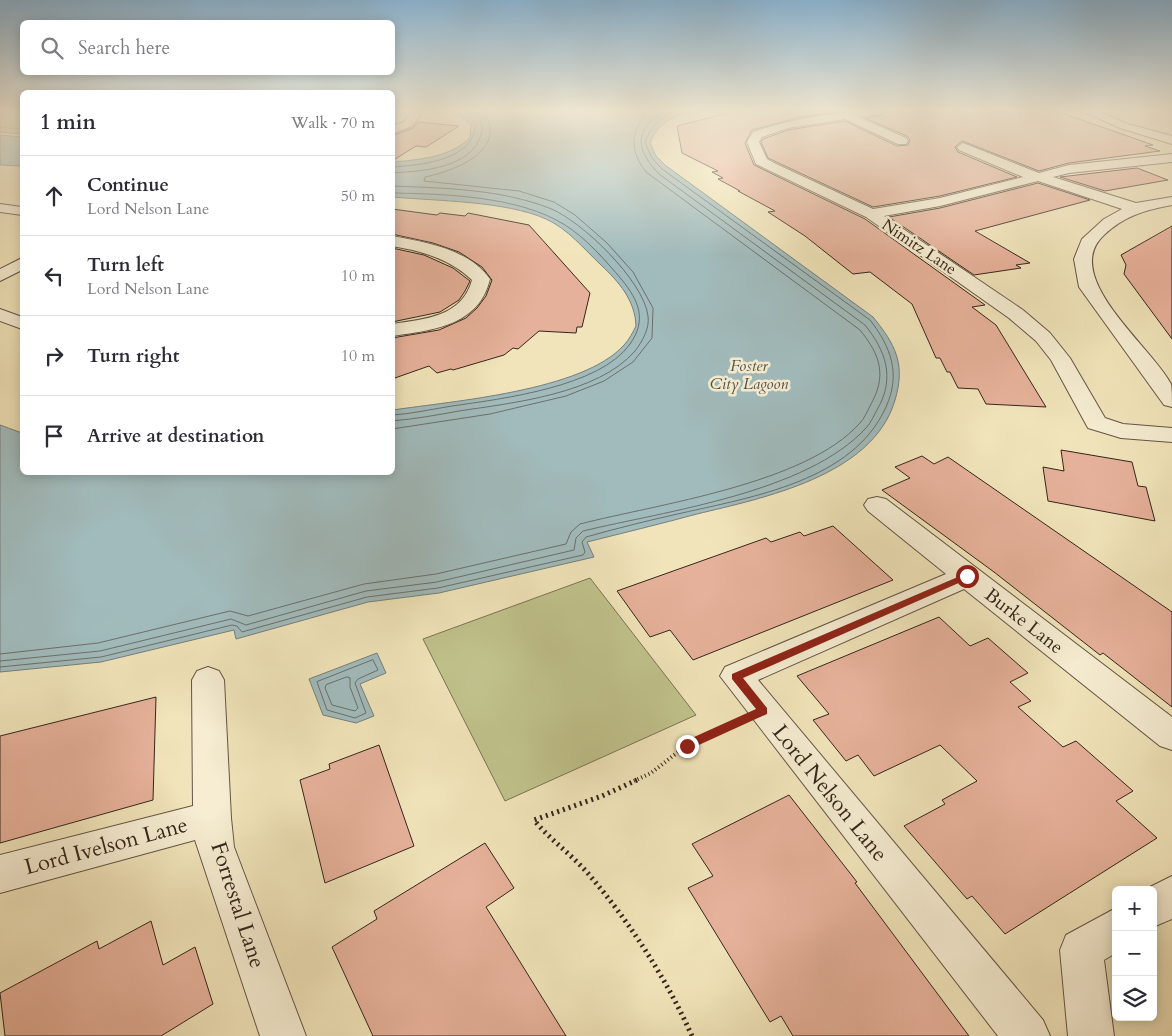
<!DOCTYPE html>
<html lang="en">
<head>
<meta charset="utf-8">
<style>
  :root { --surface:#fff; --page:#f2f2f3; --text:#2b2b33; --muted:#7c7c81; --line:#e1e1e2 }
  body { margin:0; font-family:Cardo,serif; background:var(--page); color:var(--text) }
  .controls { position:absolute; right:15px; bottom:15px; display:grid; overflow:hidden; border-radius:8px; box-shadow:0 2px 12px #0003 }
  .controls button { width:45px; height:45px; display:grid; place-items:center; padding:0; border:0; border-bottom:1px solid var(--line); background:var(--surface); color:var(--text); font:25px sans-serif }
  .stop { position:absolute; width:15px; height:15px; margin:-11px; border:4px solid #8f2418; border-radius:50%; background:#fff }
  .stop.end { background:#8f2418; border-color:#fff; box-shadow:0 1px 5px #0008 }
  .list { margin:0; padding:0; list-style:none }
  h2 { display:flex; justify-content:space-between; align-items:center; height:65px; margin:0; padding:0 20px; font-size:21px }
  h2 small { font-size:16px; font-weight:400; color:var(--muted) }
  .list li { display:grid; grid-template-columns:32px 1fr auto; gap:15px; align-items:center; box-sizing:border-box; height:80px; padding:0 20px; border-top:1px solid var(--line) }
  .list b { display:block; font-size:19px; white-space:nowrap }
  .list p { margin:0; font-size:16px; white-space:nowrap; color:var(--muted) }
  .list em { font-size:16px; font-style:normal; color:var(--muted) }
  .icon { flex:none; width:28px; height:28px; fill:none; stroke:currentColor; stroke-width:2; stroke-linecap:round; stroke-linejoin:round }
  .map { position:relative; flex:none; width:1172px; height:1036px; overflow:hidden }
  .search { position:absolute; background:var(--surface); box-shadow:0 2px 12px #0003; left:20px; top:20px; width:375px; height:55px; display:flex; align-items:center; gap:12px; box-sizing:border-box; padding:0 18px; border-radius:8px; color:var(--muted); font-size:19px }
  .panel { position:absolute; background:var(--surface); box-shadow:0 2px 12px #0003; left:20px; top:90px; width:375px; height:385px; border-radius:8px }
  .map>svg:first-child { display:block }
  .green { fill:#c0c28c; stroke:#7a7454 }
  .water { fill:#a1bbbc; stroke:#767f7c }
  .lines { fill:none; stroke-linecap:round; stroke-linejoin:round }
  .shore { stroke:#6b706c; stroke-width:1 }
  .building { fill:#e6b19a; stroke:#35251c }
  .street-casing { stroke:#645544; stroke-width:2 }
  .path-far2 { stroke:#35251c; stroke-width:1; stroke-dasharray:0.5 1; stroke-linecap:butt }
  .path-far1 { stroke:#35251c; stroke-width:4; stroke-dasharray:1 3; stroke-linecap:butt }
  .path { stroke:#35251c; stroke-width:5; stroke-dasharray:2 4; stroke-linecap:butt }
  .street { fill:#f6edd2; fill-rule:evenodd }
  .route { fill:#8f2418 }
  .labels { text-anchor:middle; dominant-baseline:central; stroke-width:5; stroke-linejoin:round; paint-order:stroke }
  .far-street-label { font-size:16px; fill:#35251c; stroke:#f6edd2 }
  .far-water-label { font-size:16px; font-style:italic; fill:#55524c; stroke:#f6edd2 }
  .street-label { font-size:19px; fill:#35251c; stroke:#f6edd2 }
  .near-street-label { font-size:22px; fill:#35251c; stroke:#f6edd2 }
</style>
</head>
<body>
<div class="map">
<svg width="1172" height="1036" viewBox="0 0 1172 1036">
  <rect width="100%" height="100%" fill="#f1e4ba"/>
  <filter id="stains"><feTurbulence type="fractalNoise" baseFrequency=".004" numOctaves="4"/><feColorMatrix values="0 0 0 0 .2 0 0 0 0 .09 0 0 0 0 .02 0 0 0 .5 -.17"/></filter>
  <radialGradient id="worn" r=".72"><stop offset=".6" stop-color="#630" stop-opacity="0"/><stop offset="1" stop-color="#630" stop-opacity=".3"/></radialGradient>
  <path class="green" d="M0,111H22V134L0,132Z
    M590,578L696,715L505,801L423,639Z"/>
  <path class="water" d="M460,111H694C674,116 657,123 650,143L656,156L665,165L873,317C895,344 906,364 895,400C873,476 763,498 697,514C660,524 623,533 587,542L594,557L439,593L368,602L236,639L234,630L101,662L0,672V425L22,433V472H392L393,410C453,401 583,391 624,345C629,340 633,332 636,326C635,300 619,282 601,265C584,249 568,229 546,219C506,201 437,201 393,197V162C418,160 450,157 470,138L471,124L458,115Z
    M0,135L22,137V166L0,165Z
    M377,653L386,673L360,684L374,716L356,723L323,715L309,679Z"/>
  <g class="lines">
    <path class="shore" d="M392,167C421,165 472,161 476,125L464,111
      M392,173C422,171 470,169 481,135C484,125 481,118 473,111
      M392,186C443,188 500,189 549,208C581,220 644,281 648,316C650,328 642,342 635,351C598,394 512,403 459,411C437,415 415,419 392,421
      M392,193C445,194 519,196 565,225C586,238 606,261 622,280C639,301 647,320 630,344C600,387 501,399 452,406C432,409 412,414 392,415
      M392,429L490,414L566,396L604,381L633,362L652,338L653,308L633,272L607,243L575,215L554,202L519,191L424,181L425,177C454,171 509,151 484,111
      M0,654L98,643L230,611L248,616L364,584L436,574L566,544L571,532L580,524C658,504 806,484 860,423C864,419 867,412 870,406C887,376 881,356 860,330L646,172C629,150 630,131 649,111
      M373,660L378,670L358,679L355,683L366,713L355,718L327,710L317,682Z
      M0,661L100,651L231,619L246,625L366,591L437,582L574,550L576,538L583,531C666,511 806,493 866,428C871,423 874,415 878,408C895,378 886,351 865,325L659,174C636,150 633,131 663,111
      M0,667L101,657L232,625L237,626L242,632L367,597L438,588L583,555L585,552L582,542L586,537C618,528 650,520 682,513C752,497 853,481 886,407C901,374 891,347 870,320L662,169L652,158L645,143C650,126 661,118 677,111
      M347,677L350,678V687L358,708L355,711L332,705L325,688L326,685Z"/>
  </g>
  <path class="building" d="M736,111H846L801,117L752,130L745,143L754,165L865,219L985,305L972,307L996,325L1046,407L986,404L978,389L958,388L950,372H947L940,358H936L912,304L870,272L853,274L805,236L768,212L775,211L738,191H740L718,179L723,178L712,172L718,171L682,153L677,126Z
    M885,111H1056L1153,145L1145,146L1160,151L1069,163L1039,171L962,141L955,147L958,152L1017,177L940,196L873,207L768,158L761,142L763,139L788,130L845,121L897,146L908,145L910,140L907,136L865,118L882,115Z
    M418,122L459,126L426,147L416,146L392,161V136L413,128Z
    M1137,168L1168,180L1105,191L1060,177Z
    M1038,183L1090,200L975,231L1030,263L1016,265L1021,268L974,275L889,217L940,208Z
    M392,209L437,215L440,213L465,216L468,213L529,225L590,293L582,327H577L576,333L539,331L518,349L513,348L504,355L453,370L451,369L437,373L429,366L392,379V338L439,330L466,318L477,308L486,296L492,280L482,267L459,252L433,243L392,234Z
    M1172,226V339L1124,274L1126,265L1121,255Z
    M392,248L424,255L453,268L470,281L465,291L459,300L440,312L392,322Z
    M1061,450L1132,462L1138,486L1146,487L1155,521L1048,501L1043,467L1064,471Z
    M922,456L934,464L948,457L1172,612V707L1103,653L1100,655L994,572L882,490L910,478L895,467Z
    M833,526L893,580L693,660L670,630L650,637L617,591L766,538L771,542L800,532L804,536Z
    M939,617L970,646L988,638L1028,673L1010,682L1031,701L1018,707L1063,747L1076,741L1133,791L1116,801L1157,838L1005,934L972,896L967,899L904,826L945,804L942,800L977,781L940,745L874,776L858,755L846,761L813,720L829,714L797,676Z
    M156,697L153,800L0,843V736Z
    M379,745L414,846L325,883L300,780L330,769L329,764Z
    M789,795L857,882L855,883L969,1036H793L781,1016L770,1022L688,888L713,876L692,844Z
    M485,843L514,888L486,907L566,1036H373L332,947L377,919L374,911Z
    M151,921L163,965L195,947L213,1004L161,1036H5L0,993L97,941L99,949Z"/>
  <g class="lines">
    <g class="street-casing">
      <path id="street" d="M412,111H424L412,126L392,134V126L404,122Z
        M883,111L882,113L859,117L906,138L908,141L906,144H898L845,119L788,128L762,137L759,142L767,159L774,163L873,209L940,198L1023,177L959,150L957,147L963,143L1039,173L1069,165L1172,154V162L1069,173L1053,177L1136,203L1172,197V205C1145,210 1124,216 1104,235C1059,276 1153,348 1171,384C1172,390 1172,400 1172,407L1164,405L1079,287L1074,259L1082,239L1104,219L1122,209L1038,181L940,206L884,216L1023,310L1050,333L1070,358L1105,418L1123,424L1172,428V442L1121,438L1088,428L1051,360L1036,341L1009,318L866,217L756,164L747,142L753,132C795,118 839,111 883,111Z
        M1082,111H1097L1128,124L1172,136V144L1120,128Z
        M0,204L22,207V215L0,212Z
        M392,236C425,242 469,249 490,279C479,326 433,330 392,336V324C425,319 462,317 472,280C450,259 422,251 392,246Z
        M22,258V270L0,281V269Z
        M0,309L22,317V329L0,321Z
        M877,497L886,499L1172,717V750L1160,746L964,589L758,680L1043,1020L1050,1036H998L720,676L725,667L946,574L868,511L864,505L868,499Z
        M208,667L219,671L224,680L231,818L234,847L306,1036H260L195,840L0,893V855L193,806L192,680L197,671Z
        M1172,876V919L1153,927V890H1144Z
        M1116,908V953L1104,960L1114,1036H1068L1060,950L1066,935Z"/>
    </g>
    <path class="path-far2" d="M0,127L22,129"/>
    <path class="path-far1" d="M634,781L651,773L687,745L735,722"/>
    <path class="path" d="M637,780L602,796L534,820C551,841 574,856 591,877C631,924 667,980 692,1036"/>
    <use href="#street" class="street"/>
  </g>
  <linearGradient id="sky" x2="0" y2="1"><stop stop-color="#8bb7d6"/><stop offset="0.43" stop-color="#f9f3e0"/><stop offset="1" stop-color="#f9f3e0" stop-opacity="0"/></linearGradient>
  <rect width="1172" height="256" fill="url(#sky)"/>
  <path class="route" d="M967,573L972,576L970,578L743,678L767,708V714L690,749H683V742L756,709L732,679V674Z"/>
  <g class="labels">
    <g class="far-street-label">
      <text transform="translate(919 247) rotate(34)">Nimitz Lane</text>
    </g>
    <g class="far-water-label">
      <text x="749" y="366">Foster<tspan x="749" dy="18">City Lagoon</tspan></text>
    </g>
    <g class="street-label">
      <text transform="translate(1024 621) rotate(38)">Burke Lane</text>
    </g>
    <g class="near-street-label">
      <text transform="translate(830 793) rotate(51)">Lord Nelson Lane</text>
      <text transform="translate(106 846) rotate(-15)">Lord Ivelson Lane</text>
      <text transform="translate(238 905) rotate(72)">Forrestal Lane</text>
    </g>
  </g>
  <rect width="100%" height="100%" filter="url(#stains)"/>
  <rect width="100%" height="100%" fill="url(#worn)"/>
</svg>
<div class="controls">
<button>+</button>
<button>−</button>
<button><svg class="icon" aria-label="layers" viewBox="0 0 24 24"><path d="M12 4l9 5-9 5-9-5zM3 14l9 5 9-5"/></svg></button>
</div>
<div class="stop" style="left:967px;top:576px"></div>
<div class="stop end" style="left:687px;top:746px"></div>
<div class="search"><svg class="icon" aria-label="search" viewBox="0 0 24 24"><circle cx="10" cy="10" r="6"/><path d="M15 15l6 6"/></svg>Search here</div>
<section class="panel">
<h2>1 min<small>Walk · 70 m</small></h2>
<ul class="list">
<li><svg class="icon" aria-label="ahead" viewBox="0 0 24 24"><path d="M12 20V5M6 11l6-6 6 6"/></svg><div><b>Continue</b><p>Lord Nelson Lane</p></div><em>50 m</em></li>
<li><svg class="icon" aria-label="left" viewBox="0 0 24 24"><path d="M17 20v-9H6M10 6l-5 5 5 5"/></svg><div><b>Turn left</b><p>Lord Nelson Lane</p></div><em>10 m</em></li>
<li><svg class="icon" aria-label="right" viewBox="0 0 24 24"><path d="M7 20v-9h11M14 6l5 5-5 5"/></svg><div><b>Turn right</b></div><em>10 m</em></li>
<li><svg class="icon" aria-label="arrive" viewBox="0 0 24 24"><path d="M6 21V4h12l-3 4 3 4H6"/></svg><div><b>Arrive at destination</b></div></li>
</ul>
</section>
</div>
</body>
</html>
